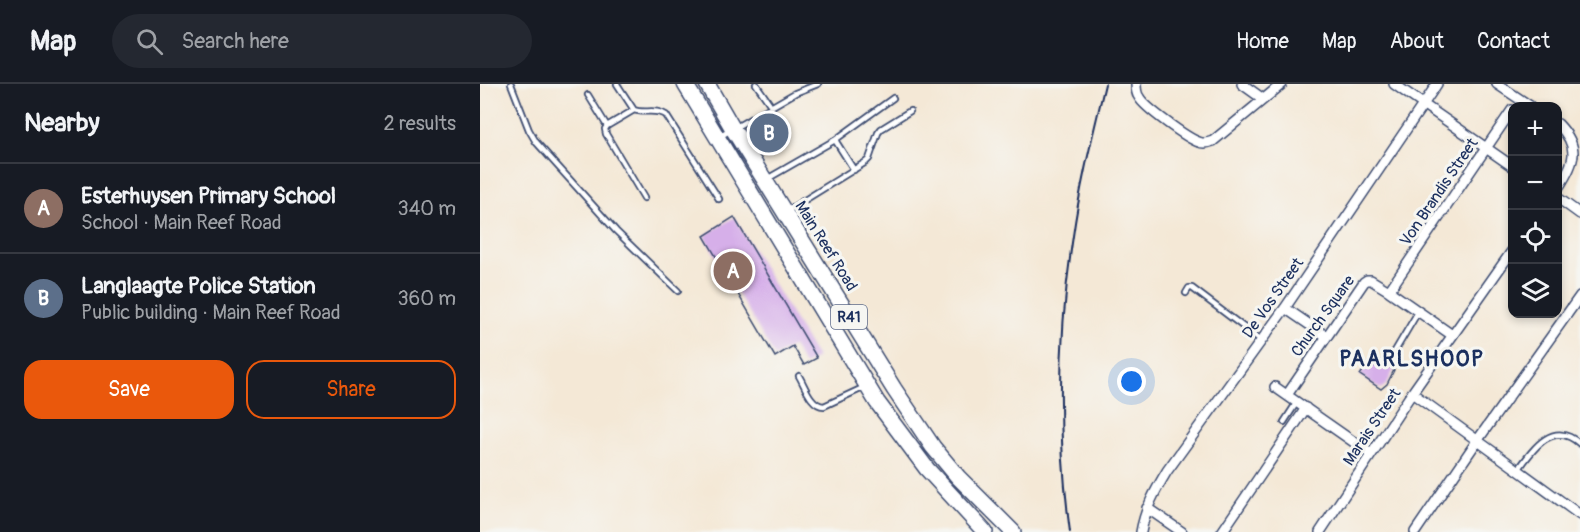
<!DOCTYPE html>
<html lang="en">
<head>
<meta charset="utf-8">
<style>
  :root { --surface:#171b24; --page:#242831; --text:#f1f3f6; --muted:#9ea1a6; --line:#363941; --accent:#ea580c }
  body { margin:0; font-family:Pangolin,sans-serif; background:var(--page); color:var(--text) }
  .controls { position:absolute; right:18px; top:18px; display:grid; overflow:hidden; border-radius:12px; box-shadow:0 3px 9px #0003 }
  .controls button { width:54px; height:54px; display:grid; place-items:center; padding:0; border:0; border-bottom:2px solid var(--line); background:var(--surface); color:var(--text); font:30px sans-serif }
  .you { position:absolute; left:652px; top:298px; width:21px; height:21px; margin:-15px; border:4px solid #fff; border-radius:50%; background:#1a73e8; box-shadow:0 0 0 9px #1a73e833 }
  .badge { display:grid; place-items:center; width:39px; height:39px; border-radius:50%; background:var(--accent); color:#fff; font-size:20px; font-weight:700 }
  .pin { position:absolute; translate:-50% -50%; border:3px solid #fff; box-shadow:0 2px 6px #0006 }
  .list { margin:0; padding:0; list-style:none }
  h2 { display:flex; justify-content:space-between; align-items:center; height:78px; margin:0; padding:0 24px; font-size:26px }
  h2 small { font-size:20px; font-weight:400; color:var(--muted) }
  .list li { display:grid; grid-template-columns:39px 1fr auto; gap:18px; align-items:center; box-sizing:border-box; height:90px; padding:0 24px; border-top:2px solid var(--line) }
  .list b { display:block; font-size:22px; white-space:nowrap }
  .list p { margin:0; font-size:20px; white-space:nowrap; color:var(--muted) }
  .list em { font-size:20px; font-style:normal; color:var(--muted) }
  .actions { display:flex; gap:12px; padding:18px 24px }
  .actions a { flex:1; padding:14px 0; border:2px solid var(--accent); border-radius:18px; text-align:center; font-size:21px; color:var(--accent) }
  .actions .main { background:var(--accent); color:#fff }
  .icon { flex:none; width:33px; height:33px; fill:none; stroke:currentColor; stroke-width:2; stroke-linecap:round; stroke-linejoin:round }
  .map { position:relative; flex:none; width:1100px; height:448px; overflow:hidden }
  header { display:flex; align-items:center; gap:36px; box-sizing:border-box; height:84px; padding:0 30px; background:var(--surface); border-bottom:2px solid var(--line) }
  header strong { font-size:28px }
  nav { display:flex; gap:33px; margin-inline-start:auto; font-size:21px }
  .search { width:420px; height:54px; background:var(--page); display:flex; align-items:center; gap:15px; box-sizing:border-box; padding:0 21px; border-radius:33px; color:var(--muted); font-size:22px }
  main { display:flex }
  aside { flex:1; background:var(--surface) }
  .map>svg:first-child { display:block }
  .building { fill:#d6afe9 }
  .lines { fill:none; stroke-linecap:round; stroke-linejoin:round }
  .service-casing { stroke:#3c4b70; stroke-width:8 }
  .minor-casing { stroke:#3c4b70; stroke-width:12 }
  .primary-casing { stroke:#3c4b70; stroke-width:18 }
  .service { stroke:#fff; stroke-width:4.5 }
  .minor { stroke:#fff; stroke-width:9 }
  .primary { stroke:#fff; stroke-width:15 }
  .rail { stroke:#1b2f5e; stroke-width:2 }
  .labels { text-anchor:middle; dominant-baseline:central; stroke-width:6; stroke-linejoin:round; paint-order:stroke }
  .shield { fill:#f6f6f2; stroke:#5d6b8a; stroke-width:1.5 }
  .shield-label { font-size:15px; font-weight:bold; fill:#1b2f5e }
  .street-label { font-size:16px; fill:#1b2f5e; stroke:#f6f6f2 }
  .district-label { font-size:22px; font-weight:bold; letter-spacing:1.5px; fill:#1b2f5e; stroke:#f6f6f2 }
</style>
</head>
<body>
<header>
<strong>Map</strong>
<div class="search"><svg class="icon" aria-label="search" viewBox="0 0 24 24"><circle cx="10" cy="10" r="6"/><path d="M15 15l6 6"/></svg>Search here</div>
<nav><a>Home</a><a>Map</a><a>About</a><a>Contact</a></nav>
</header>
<main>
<aside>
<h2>Nearby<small>2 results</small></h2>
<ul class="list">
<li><span class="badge" style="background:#8d6e63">A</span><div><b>Esterhuysen Primary School</b><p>School · Main Reef Road</p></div><em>340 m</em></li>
<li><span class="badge" style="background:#5c6f8a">B</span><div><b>Langlaagte Police Station</b><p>Public building · Main Reef Road</p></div><em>360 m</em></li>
</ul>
<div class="actions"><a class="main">Save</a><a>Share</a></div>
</aside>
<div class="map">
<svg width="1100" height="448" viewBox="0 0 1100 448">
  <rect width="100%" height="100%" fill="#f6f6f2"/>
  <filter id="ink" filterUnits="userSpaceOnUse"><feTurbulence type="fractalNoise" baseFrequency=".0167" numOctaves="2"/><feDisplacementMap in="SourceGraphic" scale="12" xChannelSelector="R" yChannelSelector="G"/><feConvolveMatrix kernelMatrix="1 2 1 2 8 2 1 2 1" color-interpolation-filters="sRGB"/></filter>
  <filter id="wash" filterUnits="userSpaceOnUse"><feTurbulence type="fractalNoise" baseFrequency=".008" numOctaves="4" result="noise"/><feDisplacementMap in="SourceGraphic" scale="24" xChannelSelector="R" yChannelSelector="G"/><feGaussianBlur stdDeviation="1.35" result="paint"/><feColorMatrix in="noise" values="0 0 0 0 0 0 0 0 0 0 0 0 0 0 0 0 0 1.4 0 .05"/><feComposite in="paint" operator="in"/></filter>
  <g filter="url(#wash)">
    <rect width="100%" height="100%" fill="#f4e8d6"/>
    <g id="blocks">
      <path class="building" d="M254,133L337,274L324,281L313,262L295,273L224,152Z
        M899,275L914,286L907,300L901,305L880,291L889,278L895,282Z"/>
    </g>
  </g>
  <g filter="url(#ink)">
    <use href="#blocks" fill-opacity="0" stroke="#3c4b70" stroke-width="1.5"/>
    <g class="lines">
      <g class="service-casing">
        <path id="service" d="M31,0L49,46L56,58L136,147L198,207
          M137,0L154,26C164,30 176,24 186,31L239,115
          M276,0L292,23
          M108,11L127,42L154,26
          M127,42L125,45L126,50L164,114
          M239,53L315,9L338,0
          M355,56L374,86
          M287,95L355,56L413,14
          M307,127L386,78L389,75L398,49L401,45L430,27
          M706,209L709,204H712L782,257
          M912,272L938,228
          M319,292C325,302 331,322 344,322L385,303
          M804,338L817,318
          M1038,386C1053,365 1073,335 1100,360"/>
      </g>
      <g class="minor-casing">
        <path id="minor" d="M656,0C656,5 656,9 659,13C664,23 708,55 719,58C723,60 728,59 733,57L802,0
          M762,0L783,15
          M914,0L1032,82
          M1017,0L1050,22
          M1078,40C1100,63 1096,77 1078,104
          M1078,114L1100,130
          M909,207L1032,26
          M805,224L846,252
          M795,303L891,370
          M932,309L1100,431
          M807,311L884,198L887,196H891L909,207L972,251
          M667,424L702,448
          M661,448C665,425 675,407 687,387L805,224L957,0
          M742,448L826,324
          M840,448L932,309L1032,167
          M935,448L997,357L1100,212"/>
      </g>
      <g class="primary-casing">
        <path id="primary" d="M205,0L397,318L447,385L505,448
          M227,0L253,45L414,305L453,363L478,393L533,448"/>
      </g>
      <use href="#service" class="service"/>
      <use href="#minor" class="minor"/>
      <use href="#primary" class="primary"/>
      <path class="rail" d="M590,448C577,350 578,250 593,152C600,101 613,50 625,0"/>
    </g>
  </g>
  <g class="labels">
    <rect class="shield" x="351" y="221" width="36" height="24" rx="4.5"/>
    <g class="shield-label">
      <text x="369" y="233">R41</text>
    </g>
    <g class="street-label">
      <text transform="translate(959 108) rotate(-56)">Von Brandis Street</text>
      <text transform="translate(346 162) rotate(58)">Main Reef Road</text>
      <text transform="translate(793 214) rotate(-55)">De Vos Street</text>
      <text transform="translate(843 232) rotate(-54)">Church Square</text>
      <text transform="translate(892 343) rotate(-56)">Marais Street</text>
    </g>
    <g class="district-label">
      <text x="932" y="275">PAARLSHOOP</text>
    </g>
  </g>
</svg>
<div class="controls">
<button>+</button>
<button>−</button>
<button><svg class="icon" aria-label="locate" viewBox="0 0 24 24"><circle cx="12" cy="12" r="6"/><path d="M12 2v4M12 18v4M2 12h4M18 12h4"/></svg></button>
<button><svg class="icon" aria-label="layers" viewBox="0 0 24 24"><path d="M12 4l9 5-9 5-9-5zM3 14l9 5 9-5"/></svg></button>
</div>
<div class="you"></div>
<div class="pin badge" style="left:253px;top:187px;background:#8d6e63">A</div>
<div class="pin badge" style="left:289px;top:49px;background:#5c6f8a">B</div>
</div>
</main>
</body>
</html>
